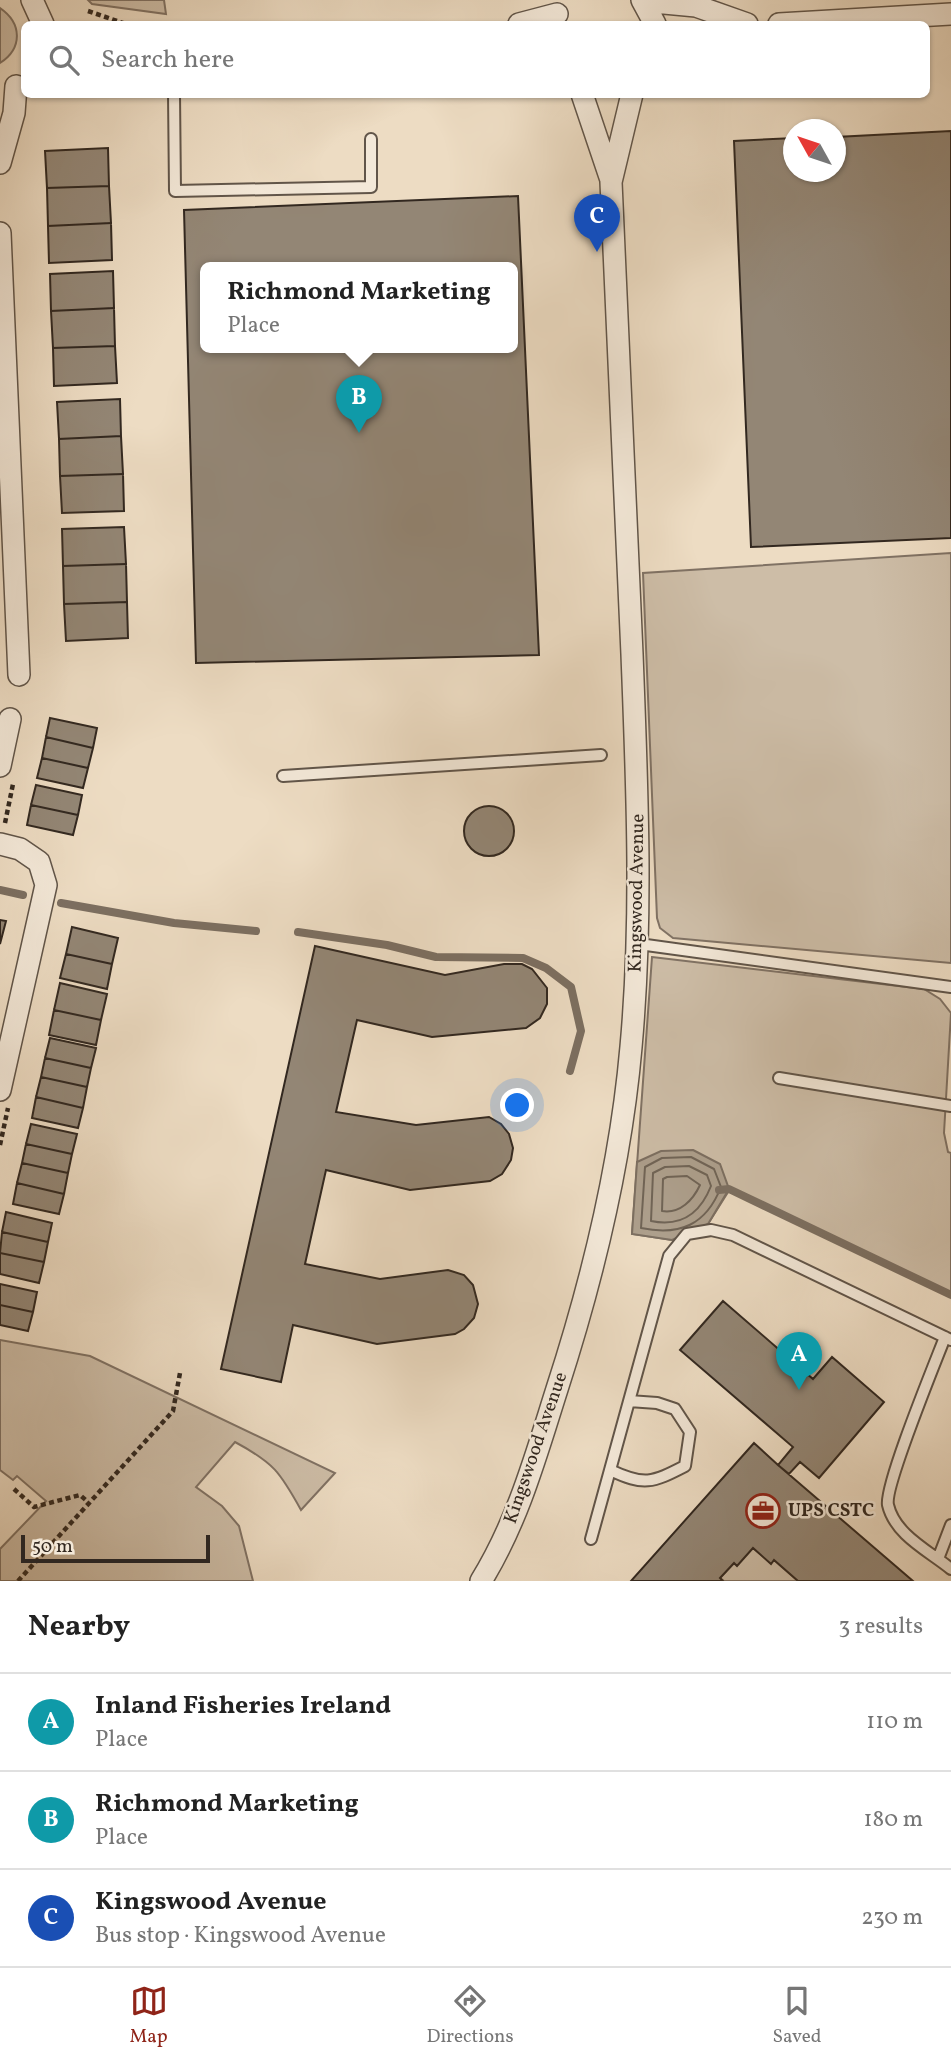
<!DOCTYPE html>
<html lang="en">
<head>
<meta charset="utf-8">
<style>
  :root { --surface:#fff; --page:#f6f6f6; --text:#222; --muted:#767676; --line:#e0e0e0; --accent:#8f2418 }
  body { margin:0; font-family:Vollkorn,serif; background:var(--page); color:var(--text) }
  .compass { position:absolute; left:783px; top:119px; width:63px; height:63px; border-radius:50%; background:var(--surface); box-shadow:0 2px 5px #0004; rotate:310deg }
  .scale { position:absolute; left:21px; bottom:18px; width:189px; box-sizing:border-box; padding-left:7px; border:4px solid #322820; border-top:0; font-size:19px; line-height:24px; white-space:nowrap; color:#322820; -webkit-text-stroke:5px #f3e8d8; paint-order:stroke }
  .you { position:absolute; left:518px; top:1106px; width:24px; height:24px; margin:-18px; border:5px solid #fff; border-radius:50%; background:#1a73e8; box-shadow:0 0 0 10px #1a73e833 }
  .badge { display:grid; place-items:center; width:46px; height:46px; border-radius:50%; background:var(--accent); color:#fff; font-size:23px; font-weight:700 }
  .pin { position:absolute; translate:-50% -58px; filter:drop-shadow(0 2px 4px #0008) }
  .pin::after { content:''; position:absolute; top:37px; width:24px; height:21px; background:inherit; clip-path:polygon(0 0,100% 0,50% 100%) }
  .popup { position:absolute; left:200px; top:262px; width:318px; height:91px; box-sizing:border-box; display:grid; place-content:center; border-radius:10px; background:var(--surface); filter:drop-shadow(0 2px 5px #0005); font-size:23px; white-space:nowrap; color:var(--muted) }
  .popup b { font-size:26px; color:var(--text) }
  .popup::after { content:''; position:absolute; left:50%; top:100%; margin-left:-14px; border:14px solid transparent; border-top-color:var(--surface) }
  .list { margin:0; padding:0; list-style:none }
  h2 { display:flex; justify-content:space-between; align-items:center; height:91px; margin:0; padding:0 28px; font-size:30px }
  h2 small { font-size:23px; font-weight:400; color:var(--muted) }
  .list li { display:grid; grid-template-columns:46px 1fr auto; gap:21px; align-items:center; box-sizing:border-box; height:98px; padding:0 28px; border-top:2px solid var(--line) }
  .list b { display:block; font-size:26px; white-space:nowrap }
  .list p { margin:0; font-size:23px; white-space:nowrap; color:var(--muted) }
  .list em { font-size:23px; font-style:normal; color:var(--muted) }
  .icon { flex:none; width:38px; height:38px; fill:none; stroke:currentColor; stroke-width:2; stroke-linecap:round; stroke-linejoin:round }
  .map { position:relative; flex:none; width:951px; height:1581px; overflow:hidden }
  .search { position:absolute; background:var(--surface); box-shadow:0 2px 5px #0004; left:21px; right:21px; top:21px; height:77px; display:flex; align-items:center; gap:18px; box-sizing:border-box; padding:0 24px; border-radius:10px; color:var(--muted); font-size:26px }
  .sheet { height:385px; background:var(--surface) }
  nav { display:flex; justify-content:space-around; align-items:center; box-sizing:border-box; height:98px; border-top:2px solid var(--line); background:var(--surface); font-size:19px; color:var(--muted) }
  nav a { display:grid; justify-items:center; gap:4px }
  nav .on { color:var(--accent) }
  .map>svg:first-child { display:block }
  .green { fill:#cdbda7; stroke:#807264; stroke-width:2 }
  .water { fill:#ad9f8c; stroke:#7c6f61; stroke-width:2 }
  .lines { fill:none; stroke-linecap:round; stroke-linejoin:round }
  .shore { stroke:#706456; stroke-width:2 }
  .stream { stroke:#7c6f61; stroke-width:8 }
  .building { fill:#938675; stroke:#322820; stroke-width:2; fill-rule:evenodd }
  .service-casing { stroke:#615549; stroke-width:14 }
  .minor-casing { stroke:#615549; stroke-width:24 }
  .path { stroke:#322820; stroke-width:4.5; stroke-dasharray:5 3.5; stroke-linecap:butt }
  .service { stroke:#f3e8d8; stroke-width:10 }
  .minor { stroke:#f3e8d8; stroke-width:21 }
  .labels { text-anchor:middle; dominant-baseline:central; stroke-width:5; stroke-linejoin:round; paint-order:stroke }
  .street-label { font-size:19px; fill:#322820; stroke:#f3e8d8 }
  .poi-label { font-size:19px; font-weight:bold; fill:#322820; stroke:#f3e8d8; text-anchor:start }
</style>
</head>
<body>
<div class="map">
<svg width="951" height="1581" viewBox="0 0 951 1581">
  <rect width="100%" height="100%" fill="#eddcc3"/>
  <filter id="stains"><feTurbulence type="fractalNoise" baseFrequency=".00286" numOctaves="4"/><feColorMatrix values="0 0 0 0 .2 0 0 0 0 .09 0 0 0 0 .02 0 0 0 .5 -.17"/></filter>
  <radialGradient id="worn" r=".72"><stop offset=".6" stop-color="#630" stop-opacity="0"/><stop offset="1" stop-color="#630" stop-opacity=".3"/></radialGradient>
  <path class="green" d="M88,0H164L166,14L92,4Z
    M0,8C22,23 23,48 0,63Z
    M951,553V963L673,938L660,928L657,918L643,573Z
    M652,957L924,989L940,999L951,1013L944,1133L948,1152L951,1153V1295L730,1189L708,1224L672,1240L632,1234Z
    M0,1340L90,1356L335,1473L301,1510C280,1472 274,1463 235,1442L196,1487L222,1506L239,1526L253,1581H0V1549L46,1501L17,1476L13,1480L0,1470Z
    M753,1548L771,1563L774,1560L798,1581H724L720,1578L734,1563Z"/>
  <path class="water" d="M693,1150L720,1164L729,1189L708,1224L672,1240L632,1234L637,1162L661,1151Z"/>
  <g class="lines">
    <path class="shore" d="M691,1157L714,1169L721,1187C706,1225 680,1236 641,1228L645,1167L662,1158Z
      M689,1166L707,1175L711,1186C700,1214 680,1227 651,1221L653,1173L665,1167Z
      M687,1176L700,1185C693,1200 680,1214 662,1211L663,1179L667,1177Z"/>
    <path class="stream" d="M0,890L23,895
      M61,903L174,923L256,931
      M298,932L387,945L436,957L523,958L546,968L571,987L581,1031L570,1071
      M719,1190L729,1189L951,1295"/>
  </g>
  <path class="building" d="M951,131V538L751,547L734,141L794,138V172H836V137Z
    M108,148L109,186L47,188L45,151Z
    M109,186L111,223L48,226L47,188Z
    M518,196L539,655L196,663L184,210ZM205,267H513V347H205Z
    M111,223L112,260L49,263L48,226Z
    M113,271L114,308L51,311L50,274Z
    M114,308L115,346L53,348L51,311Z
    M115,346L117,383L54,386L53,348Z
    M120,399L121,436L59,439L57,402Z
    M121,436L123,474L60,476L59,439Z
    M123,474L124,511L62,513L60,476Z
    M124,527L126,564L63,566L62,529Z
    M126,564L127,602L64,604L63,566Z
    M127,602L128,638L66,641L64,604Z
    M50,718L97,728L93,748L46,737Z
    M46,737L93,748L88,768L42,758Z
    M42,758L88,768L83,788L37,778Z
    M36,785L82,795L78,815L31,805Z
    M31,805L78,815L73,835L27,825Z
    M464 831a25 25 0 1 1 50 0a25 25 0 1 1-50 0Z
    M0,920L6,921L0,944Z
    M72,927L118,938L112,964L66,954Z
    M315,946L445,975L504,964H522L532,969L547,988V1004L540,1018L526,1028L432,1037L357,1020L336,1112L416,1125L489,1117L501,1124L509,1134L513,1148L511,1160L502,1174L490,1181L410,1190L326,1170L305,1264L380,1279L448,1270L464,1275L473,1285L478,1304L474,1318L464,1329L455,1334L377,1344L293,1325L281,1382L221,1369Z
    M66,954L112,964L107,989L60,978Z
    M60,983L107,994L101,1020L54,1010Z
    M54,1010L101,1020L96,1045L49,1035Z
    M50,1038L96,1048L91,1068L45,1058Z
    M45,1058L91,1068L87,1087L41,1077Z
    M41,1077L87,1087L83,1108L36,1097Z
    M36,1097L83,1108L78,1128L32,1118Z
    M31,1124L77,1134L72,1154L26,1144Z
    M26,1144L72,1154L68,1173L22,1163Z
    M22,1163L68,1173L64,1194L17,1183Z
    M17,1183L64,1194L59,1214L13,1204Z
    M6,1212L52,1223L48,1242L2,1232Z
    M2,1232L48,1242L44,1262L0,1253Z
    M0,1253L44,1262L39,1283L0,1274Z
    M0,1284L37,1292L33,1312L0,1305Z
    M723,1301L813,1379L832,1357L884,1402L819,1478L800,1462L789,1474L778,1465L793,1447L680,1350Z
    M0,1305L33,1312L28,1331L0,1325Z
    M754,1443L778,1465L913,1581H798L774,1560L771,1564L753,1548L737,1566L734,1563L720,1578L723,1581H631Z"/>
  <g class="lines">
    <g class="service-casing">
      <path id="service" d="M174,94L175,191L371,187V139
        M283,776L601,755
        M639,944L951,987
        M779,1078L951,1106
        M945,1337C935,1363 884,1487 888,1505C895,1535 929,1551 951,1569
        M610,1470C644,1486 652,1483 685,1466L690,1432L675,1409L657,1403L629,1401
        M591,1539L669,1256L687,1234L711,1230L733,1235L951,1340
        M938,1559L951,1525"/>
    </g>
    <g class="minor-casing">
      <path id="minor" d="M32,0L43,24
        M642,0L655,24
        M643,1L696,6L747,24
        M519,24L557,14
        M779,24L951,14
        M582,94L611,180
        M0,163L14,113L16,86
        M0,233L19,675
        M0,766L10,719
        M0,844L20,849L39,862L46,885L0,1090
        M481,1581C518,1521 536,1455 557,1389C593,1278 621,1162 631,1047C643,916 637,785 632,654C626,496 618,339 611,182L632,94"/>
    </g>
    <path class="path" d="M88,11L126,24
      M5,823L13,784
      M0,1145L8,1108
      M14,1489L34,1507L80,1495L88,1502
      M18,1581L173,1411L180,1373"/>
    <use href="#service" class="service"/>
    <use href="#minor" class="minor"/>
  </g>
  <defs>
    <g id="office-ring" transform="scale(1.75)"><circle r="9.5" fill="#f3e8d8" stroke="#8f2418" stroke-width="1.5"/><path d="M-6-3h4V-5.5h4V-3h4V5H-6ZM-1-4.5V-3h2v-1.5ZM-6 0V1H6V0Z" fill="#8f2418"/></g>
  </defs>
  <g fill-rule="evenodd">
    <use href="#office-ring" x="763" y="1511"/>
  </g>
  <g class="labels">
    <g class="street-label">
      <text transform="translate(637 893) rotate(-89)">Kingswood Avenue</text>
      <text transform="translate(536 1448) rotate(-71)">Kingswood Avenue</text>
    </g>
    <g class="poi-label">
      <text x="788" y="1511">UPS CSTC</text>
    </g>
  </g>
  <rect width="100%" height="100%" filter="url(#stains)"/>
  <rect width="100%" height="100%" fill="url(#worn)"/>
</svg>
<svg class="compass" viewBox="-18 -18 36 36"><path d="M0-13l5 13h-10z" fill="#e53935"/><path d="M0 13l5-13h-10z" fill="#767676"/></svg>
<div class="scale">50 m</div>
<div class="you"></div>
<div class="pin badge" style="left:799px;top:1390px;background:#0f9aa8">A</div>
<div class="pin badge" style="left:359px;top:433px;background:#0f9aa8">B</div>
<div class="popup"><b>Richmond Marketing</b>Place</div>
<div class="pin badge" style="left:597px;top:252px;background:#1a4fb4">C</div>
<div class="search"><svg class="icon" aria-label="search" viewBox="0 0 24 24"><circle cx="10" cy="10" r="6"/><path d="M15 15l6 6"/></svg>Search here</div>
</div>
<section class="sheet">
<h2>Nearby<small>3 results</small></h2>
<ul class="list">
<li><span class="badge" style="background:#0f9aa8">A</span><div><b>Inland Fisheries Ireland</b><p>Place</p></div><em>110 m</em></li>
<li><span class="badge" style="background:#0f9aa8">B</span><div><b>Richmond Marketing</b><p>Place</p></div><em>180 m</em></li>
<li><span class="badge" style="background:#1a4fb4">C</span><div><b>Kingswood Avenue</b><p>Bus stop · Kingswood Avenue</p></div><em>230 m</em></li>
</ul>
</section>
<nav>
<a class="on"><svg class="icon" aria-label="map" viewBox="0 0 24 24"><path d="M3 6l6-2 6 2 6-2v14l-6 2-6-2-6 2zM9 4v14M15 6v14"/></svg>Map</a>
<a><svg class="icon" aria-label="directions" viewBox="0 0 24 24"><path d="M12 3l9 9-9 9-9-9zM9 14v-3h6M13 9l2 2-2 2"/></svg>Directions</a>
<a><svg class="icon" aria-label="saved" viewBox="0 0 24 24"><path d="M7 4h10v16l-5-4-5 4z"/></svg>Saved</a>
</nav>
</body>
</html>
